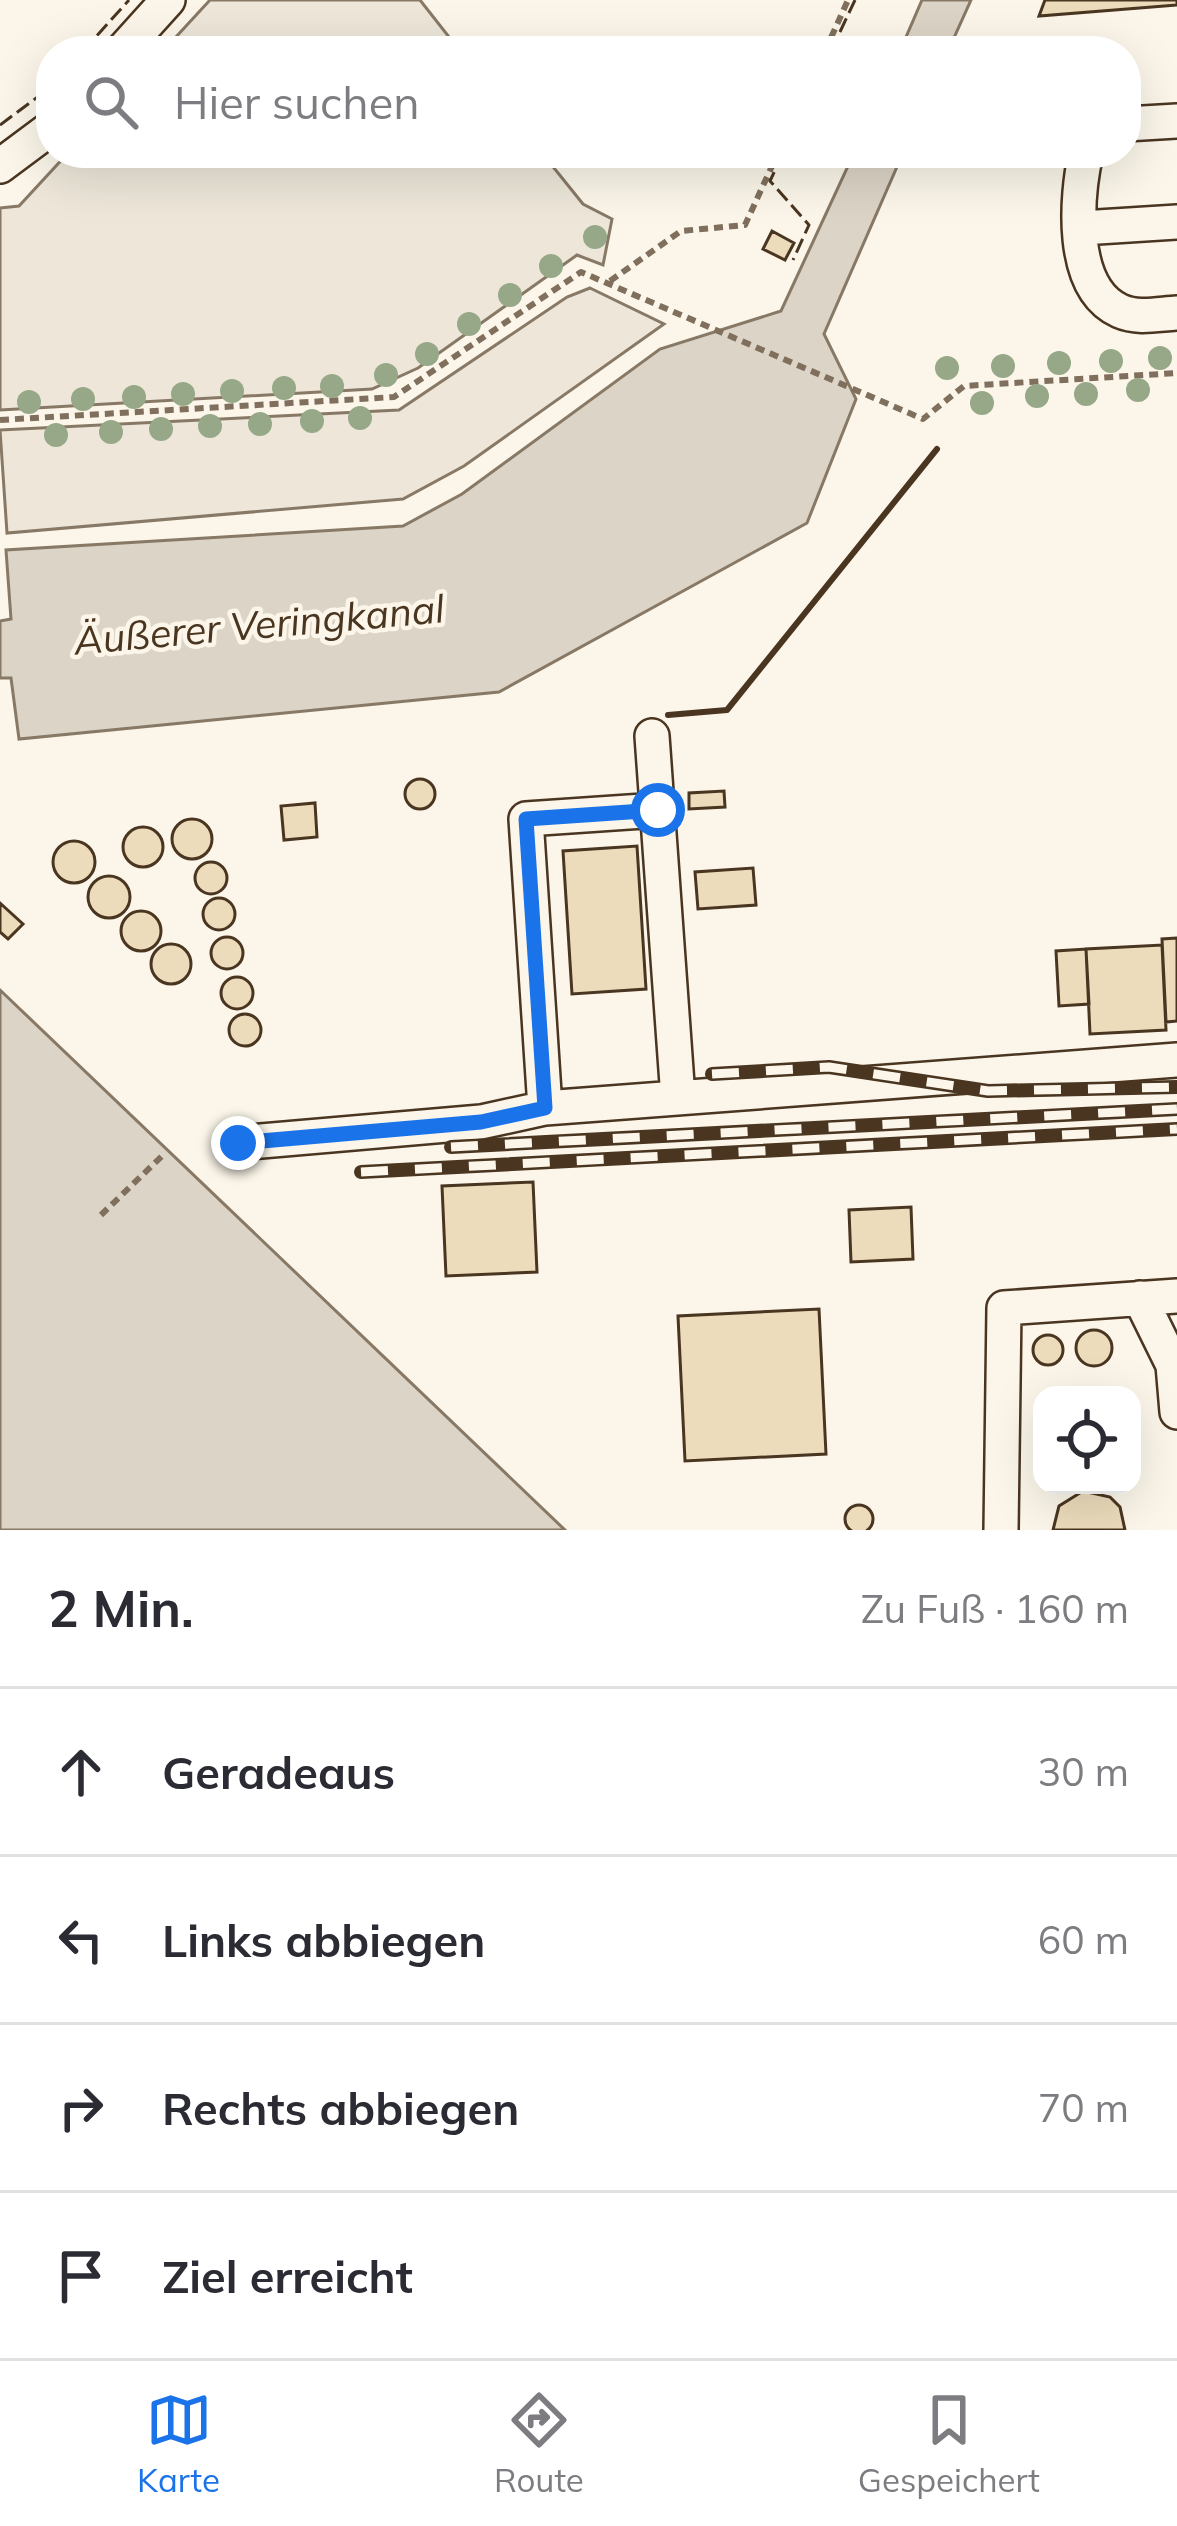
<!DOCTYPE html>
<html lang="de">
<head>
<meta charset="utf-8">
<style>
  :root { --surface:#fff; --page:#f2f2f3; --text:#2b2b33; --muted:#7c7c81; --line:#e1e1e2; --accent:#1a73e8 }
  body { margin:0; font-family:Mulish,sans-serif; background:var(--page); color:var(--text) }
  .controls { position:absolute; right:36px; bottom:36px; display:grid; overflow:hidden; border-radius:24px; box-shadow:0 12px 48px #0002 }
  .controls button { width:108px; height:108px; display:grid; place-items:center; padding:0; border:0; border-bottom:3px solid var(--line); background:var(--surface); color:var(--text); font:60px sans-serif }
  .stop { position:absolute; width:36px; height:36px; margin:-27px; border:9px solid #1a73e8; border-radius:50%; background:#fff }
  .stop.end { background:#1a73e8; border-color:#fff; box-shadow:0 3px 12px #0008 }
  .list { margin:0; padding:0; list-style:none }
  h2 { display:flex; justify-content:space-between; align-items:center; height:156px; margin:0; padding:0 48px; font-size:51px }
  h2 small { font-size:39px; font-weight:400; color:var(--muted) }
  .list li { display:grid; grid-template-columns:78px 1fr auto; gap:36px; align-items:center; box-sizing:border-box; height:168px; padding:0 48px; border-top:3px solid var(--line) }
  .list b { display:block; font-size:45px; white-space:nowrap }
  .list em { font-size:39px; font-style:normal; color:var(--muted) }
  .icon { flex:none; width:66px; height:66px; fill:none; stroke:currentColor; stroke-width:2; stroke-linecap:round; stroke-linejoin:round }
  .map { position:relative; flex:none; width:1177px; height:1530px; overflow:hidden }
  .search { position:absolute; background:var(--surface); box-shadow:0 12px 48px #0002; left:36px; right:36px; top:36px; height:132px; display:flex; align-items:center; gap:30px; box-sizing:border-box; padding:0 42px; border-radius:48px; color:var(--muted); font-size:45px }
  .sheet { height:828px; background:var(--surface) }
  nav { display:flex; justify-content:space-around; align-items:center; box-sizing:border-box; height:168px; border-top:3px solid var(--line); background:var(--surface); font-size:33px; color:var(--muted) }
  nav a { display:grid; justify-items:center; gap:6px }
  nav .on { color:var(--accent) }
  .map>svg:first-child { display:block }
  .green { fill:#ede6d9; stroke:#887966; stroke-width:3 }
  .water { fill:#dcd4c6; stroke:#887966; stroke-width:3 }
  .building { fill:#ecdcbc; stroke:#4a3520; stroke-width:3 }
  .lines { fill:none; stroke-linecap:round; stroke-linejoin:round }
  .minor-casing { stroke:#4a3520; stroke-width:38 }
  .path { stroke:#7f6f5c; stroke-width:6; stroke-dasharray:9 6; stroke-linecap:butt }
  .minor { stroke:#fbf6e9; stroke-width:33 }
  .rail-casing { stroke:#4a3520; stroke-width:14 }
  .rail { stroke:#fbf6e9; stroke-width:9; stroke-dasharray:27; stroke-linecap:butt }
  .fence { stroke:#4a3520; stroke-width:3; stroke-dasharray:15 6; stroke-linecap:butt }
  .wall { stroke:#4a3520; stroke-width:6 }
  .tree { fill:#96a887 }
  .route { stroke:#1a73e8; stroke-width:15 }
  .labels { text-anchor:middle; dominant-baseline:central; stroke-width:9; stroke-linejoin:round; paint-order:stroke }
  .water-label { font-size:39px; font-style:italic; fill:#4a3520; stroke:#fbf6e9 }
</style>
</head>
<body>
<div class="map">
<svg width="1177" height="1530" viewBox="0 0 1177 1530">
  <rect width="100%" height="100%" fill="#fbf6e9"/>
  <path class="green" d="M210,0H420L460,51H163Z
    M68,153H542L583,204L612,219L603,265L577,255L418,368L372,389L0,410V208L19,206Z
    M590,288L664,324L464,466L403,499L7,533L0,430L399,410L567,297Z"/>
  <path class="water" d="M922,0H971L948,51H900Z
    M854,153H903L824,334L856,399L807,523L499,692L19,739L11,678H0V621L11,619L6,550L403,526L462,494L660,349L781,311Z
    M0,990L565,1530H0Z"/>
  <path class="building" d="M1045,0H1177V5L1039,16Z
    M772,231L794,243L785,260L763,249Z
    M405 794a15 15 0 1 1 30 0a15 15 0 1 1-30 0Z
    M724,791L725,807L689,809V793Z
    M315,803L317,837L284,840L281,806Z
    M172 839a20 20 0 1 1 40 0a20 20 0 1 1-40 0Z
    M123 847a20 20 0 1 1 40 0a20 20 0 1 1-40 0Z
    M53 862a21 21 0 1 1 42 0a21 21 0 1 1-42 0Z
    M637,846L646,989L572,994L563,851Z
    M195 878a16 16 0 1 1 32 0a16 16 0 1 1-32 0Z
    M753,868L756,905L698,909L695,872Z
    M88 897a21 21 0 1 1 42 0a21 21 0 1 1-42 0Z
    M203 914a16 16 0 1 1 32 0a16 16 0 1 1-32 0Z
    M0,903L23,924L8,939L0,932Z
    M121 931a20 20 0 1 1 40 0a20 20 0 1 1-40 0Z
    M211 953a16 16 0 1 1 32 0a16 16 0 1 1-32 0Z
    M1177,938V1021L1166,1022L1162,939Z
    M151 964a20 20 0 1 1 40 0a20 20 0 1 1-40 0Z
    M1162,945L1166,1030L1090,1034L1086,949Z
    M1086,949L1089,1004L1059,1006L1056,951Z
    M221 993a16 16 0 1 1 32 0a16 16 0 1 1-32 0Z
    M229 1030a16 16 0 1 1 32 0a16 16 0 1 1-32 0Z
    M533,1182L537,1272L446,1276L442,1186Z
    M911,1207L913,1259L851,1262L849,1210Z
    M819,1309L826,1454L685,1461L678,1316Z
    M1076 1348a18 18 0 1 1 36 0a18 18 0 1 1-36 0Z
    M1033 1350a15 15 0 1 1 30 0a15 15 0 1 1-30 0Z
    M1083,1491L1110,1497L1120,1507L1125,1530H1053L1059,1506Z
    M845 1519a14 14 0 1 1 28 0a14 14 0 1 1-28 0Z"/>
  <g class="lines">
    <g class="minor-casing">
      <path id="minor" d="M122,51L168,0
        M1126,124L1177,121
        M1086,153C1076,197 1069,288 1120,311C1138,319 1158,314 1177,313
        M0,166L51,128
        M1082,228L1177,222
        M652,736L678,1098
        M545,1108L526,819L658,810
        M238,1143L481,1122L545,1108L1177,1060
        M1140,1298L1173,1365L1177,1412
        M1001,1530L1004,1308L1177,1296"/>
    </g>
    <path class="path" d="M825,51L848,0
      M610,281L681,231L745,225L778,153
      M0,420L394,397L581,272L923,419L964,386L1177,373
      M101,1215L162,1156"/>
    <use href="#minor" class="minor"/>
    <g class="rail-casing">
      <path id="rail" d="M712,1074L829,1067L988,1091L1177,1087
        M451,1147L1177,1109
        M361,1172L1177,1129"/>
    </g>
    <use href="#rail" class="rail"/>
    <path class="fence" d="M83,51L129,0
      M831,51L855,0
      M0,125L51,87
      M783,153L770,181L809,225L793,260"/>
    <path class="wall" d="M668,715L727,710L937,449"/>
  </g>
  <g class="tree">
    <circle cx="595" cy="237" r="12"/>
    <circle cx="551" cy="266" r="12"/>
    <circle cx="510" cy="295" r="12"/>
    <circle cx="469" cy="324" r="12"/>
    <circle cx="427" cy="354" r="12"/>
    <circle cx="1160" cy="358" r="12"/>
    <circle cx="1111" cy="361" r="12"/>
    <circle cx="1059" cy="363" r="12"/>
    <circle cx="1003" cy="366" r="12"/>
    <circle cx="947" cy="368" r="12"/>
    <circle cx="386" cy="375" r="12"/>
    <circle cx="332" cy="386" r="12"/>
    <circle cx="284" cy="388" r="12"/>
    <circle cx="1138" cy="390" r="12"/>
    <circle cx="232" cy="391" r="12"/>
    <circle cx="183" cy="394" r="12"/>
    <circle cx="1086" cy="394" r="12"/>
    <circle cx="1037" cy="396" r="12"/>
    <circle cx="134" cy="397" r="12"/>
    <circle cx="83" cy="399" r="12"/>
    <circle cx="29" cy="402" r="12"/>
    <circle cx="982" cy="403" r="12"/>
    <circle cx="360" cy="418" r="12"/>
    <circle cx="312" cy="421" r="12"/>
    <circle cx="260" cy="424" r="12"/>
    <circle cx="210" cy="426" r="12"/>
    <circle cx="161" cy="429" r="12"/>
    <circle cx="111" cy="432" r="12"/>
    <circle cx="56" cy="435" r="12"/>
  </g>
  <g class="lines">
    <path class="route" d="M238,1143L481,1122L545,1108L526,819L658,810"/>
  </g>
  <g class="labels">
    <g class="water-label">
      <text transform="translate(259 624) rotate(-5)">Äußerer Veringkanal</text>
    </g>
  </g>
</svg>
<div class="controls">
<button><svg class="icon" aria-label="locate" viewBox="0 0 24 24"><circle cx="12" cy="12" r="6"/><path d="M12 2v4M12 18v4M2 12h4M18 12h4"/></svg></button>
</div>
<div class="stop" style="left:658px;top:810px"></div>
<div class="stop end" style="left:238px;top:1143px"></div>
<div class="search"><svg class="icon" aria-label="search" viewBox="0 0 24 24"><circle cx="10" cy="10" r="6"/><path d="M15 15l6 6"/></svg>Hier suchen</div>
</div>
<section class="sheet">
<h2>2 Min.<small>Zu Fuß · 160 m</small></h2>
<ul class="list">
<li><svg class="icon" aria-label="ahead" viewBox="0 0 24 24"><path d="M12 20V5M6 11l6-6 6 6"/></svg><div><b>Geradeaus</b></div><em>30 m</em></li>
<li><svg class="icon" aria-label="left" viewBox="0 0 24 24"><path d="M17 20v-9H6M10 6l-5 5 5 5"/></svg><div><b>Links abbiegen</b></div><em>60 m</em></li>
<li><svg class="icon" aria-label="right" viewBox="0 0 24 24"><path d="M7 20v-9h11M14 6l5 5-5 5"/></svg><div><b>Rechts abbiegen</b></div><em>70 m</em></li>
<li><svg class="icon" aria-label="arrive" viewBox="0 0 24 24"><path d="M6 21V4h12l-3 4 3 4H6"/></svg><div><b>Ziel erreicht</b></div></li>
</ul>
</section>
<nav>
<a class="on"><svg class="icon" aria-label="map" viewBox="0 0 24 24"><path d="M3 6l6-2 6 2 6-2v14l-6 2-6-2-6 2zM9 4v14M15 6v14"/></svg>Karte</a>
<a><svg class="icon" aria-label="directions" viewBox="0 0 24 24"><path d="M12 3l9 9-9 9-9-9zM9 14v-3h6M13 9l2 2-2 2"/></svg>Route</a>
<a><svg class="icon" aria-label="saved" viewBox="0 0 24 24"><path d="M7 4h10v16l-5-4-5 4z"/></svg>Gespeichert</a>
</nav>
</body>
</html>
